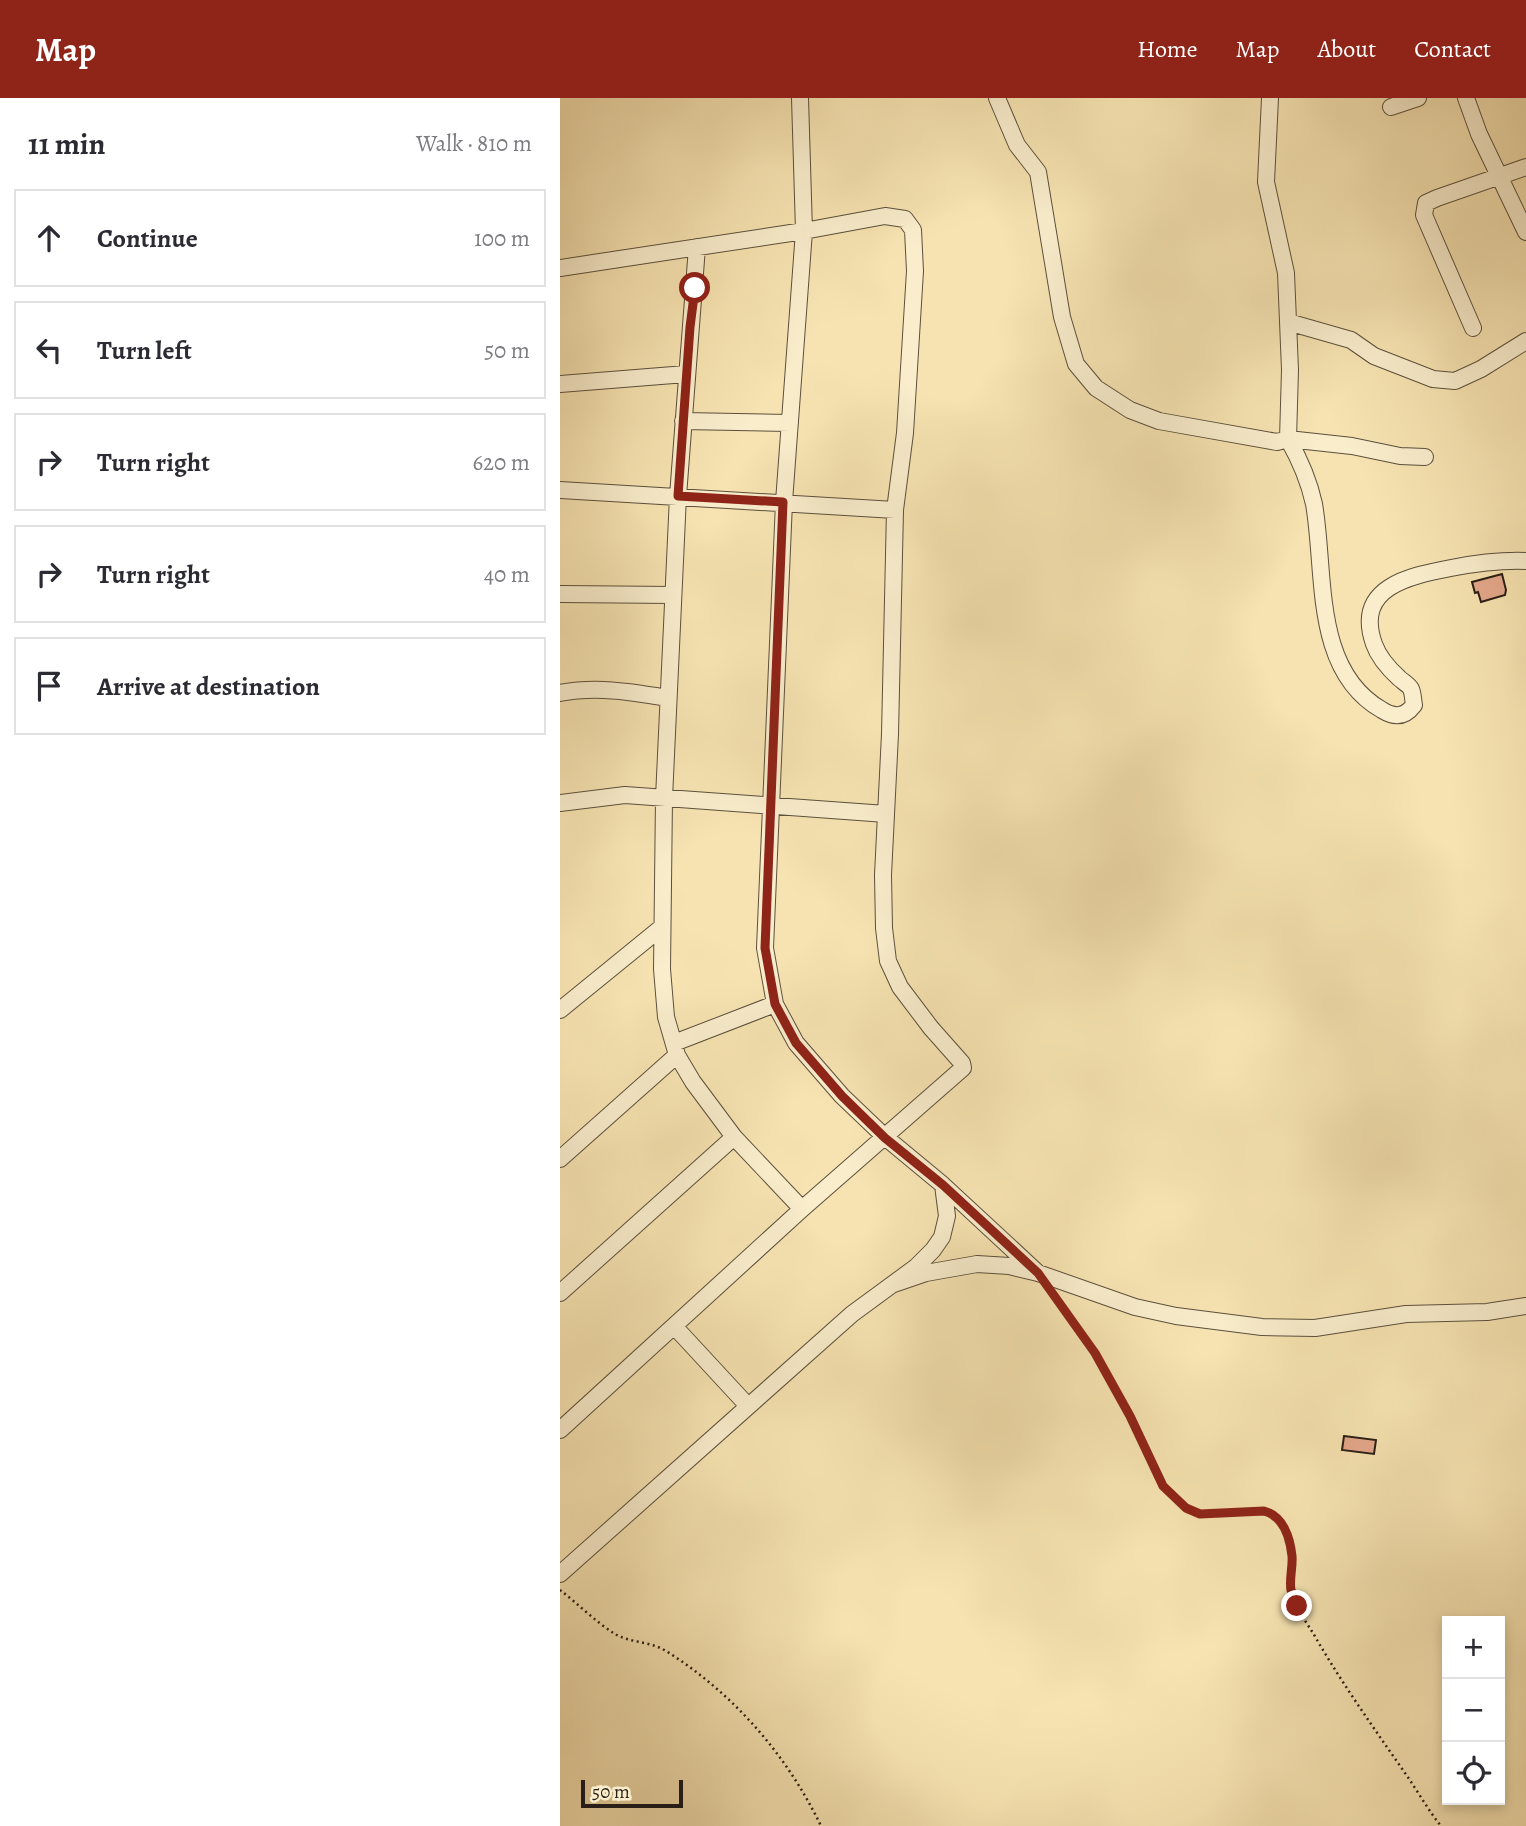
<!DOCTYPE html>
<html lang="en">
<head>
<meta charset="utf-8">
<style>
  :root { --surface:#fff; --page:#f7f7f7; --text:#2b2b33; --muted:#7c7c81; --line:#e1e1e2; --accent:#8f2418 }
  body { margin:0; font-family:Alegreya,serif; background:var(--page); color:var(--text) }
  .controls { position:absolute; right:21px; bottom:21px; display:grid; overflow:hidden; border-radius:0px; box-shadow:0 4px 10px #0003 }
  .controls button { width:63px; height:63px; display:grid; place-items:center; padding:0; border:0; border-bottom:2px solid var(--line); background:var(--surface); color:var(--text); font:35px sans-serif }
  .scale { position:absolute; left:21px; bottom:18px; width:102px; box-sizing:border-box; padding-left:7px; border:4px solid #291f16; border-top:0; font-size:19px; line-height:24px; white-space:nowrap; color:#291f16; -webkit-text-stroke:5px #f9edcc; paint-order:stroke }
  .stop { position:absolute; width:21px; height:21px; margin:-16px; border:5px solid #8f2418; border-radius:50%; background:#fff }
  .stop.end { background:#8f2418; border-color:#fff; box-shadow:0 2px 7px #0008 }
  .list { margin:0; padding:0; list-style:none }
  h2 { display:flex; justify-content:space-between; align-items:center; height:91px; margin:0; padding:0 28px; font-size:30px }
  h2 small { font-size:23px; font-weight:400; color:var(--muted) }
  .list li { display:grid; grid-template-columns:46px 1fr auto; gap:21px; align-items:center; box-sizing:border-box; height:98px; margin:0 14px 14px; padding:0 14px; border:2px solid var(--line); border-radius:0px }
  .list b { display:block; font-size:26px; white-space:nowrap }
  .list em { font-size:23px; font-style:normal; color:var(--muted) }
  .icon { flex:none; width:38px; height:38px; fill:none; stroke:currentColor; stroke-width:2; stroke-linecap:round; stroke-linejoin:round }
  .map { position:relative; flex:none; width:966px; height:1728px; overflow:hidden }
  header { display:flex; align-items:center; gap:42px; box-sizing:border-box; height:98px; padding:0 35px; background:var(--accent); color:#fff }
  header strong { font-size:33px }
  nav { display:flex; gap:38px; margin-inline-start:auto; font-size:24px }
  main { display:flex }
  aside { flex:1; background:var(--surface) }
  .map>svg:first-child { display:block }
  .building { fill:#e5a88c; stroke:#291f16; stroke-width:2 }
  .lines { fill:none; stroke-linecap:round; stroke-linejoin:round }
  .minor-casing { stroke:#5c503d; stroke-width:18 }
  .path { stroke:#291f16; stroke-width:2.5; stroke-dasharray:2 3.5; stroke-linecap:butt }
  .minor { stroke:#f9edcc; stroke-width:16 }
  .route { stroke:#8f2418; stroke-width:9 }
</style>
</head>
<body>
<header>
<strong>Map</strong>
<nav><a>Home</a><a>Map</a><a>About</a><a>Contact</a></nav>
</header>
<main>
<aside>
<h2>11 min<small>Walk · 810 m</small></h2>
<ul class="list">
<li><svg class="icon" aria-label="ahead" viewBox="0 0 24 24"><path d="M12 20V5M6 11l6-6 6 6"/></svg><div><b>Continue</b></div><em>100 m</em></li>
<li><svg class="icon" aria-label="left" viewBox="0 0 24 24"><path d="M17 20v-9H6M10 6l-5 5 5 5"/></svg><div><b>Turn left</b></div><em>50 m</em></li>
<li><svg class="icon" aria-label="right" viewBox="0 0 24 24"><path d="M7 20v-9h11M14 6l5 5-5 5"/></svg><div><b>Turn right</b></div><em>620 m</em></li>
<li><svg class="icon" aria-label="right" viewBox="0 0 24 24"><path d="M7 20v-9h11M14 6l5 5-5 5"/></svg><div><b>Turn right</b></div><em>40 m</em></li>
<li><svg class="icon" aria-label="arrive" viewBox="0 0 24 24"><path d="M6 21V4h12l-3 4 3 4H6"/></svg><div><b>Arrive at destination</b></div></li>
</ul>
</aside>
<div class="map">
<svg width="966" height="1728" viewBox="0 0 966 1728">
  <rect width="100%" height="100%" fill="#f6e3b1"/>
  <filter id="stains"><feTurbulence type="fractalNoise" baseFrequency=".00286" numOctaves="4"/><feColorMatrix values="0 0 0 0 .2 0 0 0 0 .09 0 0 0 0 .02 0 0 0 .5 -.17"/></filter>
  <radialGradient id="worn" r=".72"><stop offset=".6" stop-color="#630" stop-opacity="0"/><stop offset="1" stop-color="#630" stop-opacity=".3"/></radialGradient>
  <path class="building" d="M942,476L946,492L945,497L921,504L918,494L915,495L912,484Z
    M784,1338L816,1342L814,1356L782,1352Z"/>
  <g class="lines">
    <g class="minor-casing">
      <path id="minor" d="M240,0L244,133L224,404L205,850L215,906L236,945L282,998L325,1039L383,1087L478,1175
        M437,0L457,47L478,74L502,219L516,266L536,290L570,312L599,323L717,344L728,341C740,362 749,383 754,406C766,475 752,572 822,612C835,620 845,619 854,607C853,602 853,595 851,591C849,587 842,583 839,580C828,570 819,560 814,546C794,489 849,478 891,470C917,465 940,462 966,463
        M710,0L706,84L726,175L730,272L728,341L792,348L840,358L865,359
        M906,0L919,36L966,134
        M831,9L858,0
        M137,149L118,398L104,700L102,871L106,919L117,957L133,984L174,1039L242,1111
        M0,170L244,133L325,118L345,121L353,132L355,173L345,335L335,412L330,636L323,777L324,830L328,863L340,889L371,930L402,965L403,970L242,1111L0,1332
        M728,224L791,242L814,258L873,281L895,283L921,271L966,243
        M913,230L864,117L866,105L877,100L966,69
        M0,286L126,276
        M123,323L230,325
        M0,392L335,412
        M0,496L113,497
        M0,595C37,588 71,594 108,600
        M0,705L65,697L326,716
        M0,912L102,829
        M114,945L215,906
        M0,1061L117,957
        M334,1186L366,1175L417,1166L449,1168L478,1175L575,1209L616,1218L702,1229L755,1230L846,1216L927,1214L966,1208
        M0,1195L174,1039
        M114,1228L188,1308
        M0,1476L292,1216L356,1169L373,1152L382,1139L387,1118L383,1087"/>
    </g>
    <path class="path" d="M493,1196L535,1255L570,1318L603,1388L626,1411L640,1416L703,1414C736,1422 730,1461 731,1487C732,1504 744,1521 753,1535C781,1584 813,1629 845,1675C857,1692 868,1712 881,1728
      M0,1492C17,1505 37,1525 55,1536C70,1545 90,1543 106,1553C173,1595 227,1657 261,1728"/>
    <use href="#minor" class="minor"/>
  </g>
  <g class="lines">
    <path class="route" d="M135,190L130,229L118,398L223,404L205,850L215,906L236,945L282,998L325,1040L383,1087L478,1175L535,1255L570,1318L603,1388L626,1410L640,1416L704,1413C723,1418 730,1439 732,1458C733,1469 729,1481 731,1492C733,1497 735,1503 737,1508"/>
  </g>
  <rect width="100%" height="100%" filter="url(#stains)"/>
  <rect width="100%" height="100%" fill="url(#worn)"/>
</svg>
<div class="controls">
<button>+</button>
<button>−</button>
<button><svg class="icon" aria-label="locate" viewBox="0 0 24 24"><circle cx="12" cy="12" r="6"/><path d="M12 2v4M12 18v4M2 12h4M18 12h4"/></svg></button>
</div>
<div class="scale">50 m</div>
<div class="stop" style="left:135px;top:190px"></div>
<div class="stop end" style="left:737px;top:1508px"></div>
</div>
</main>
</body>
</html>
